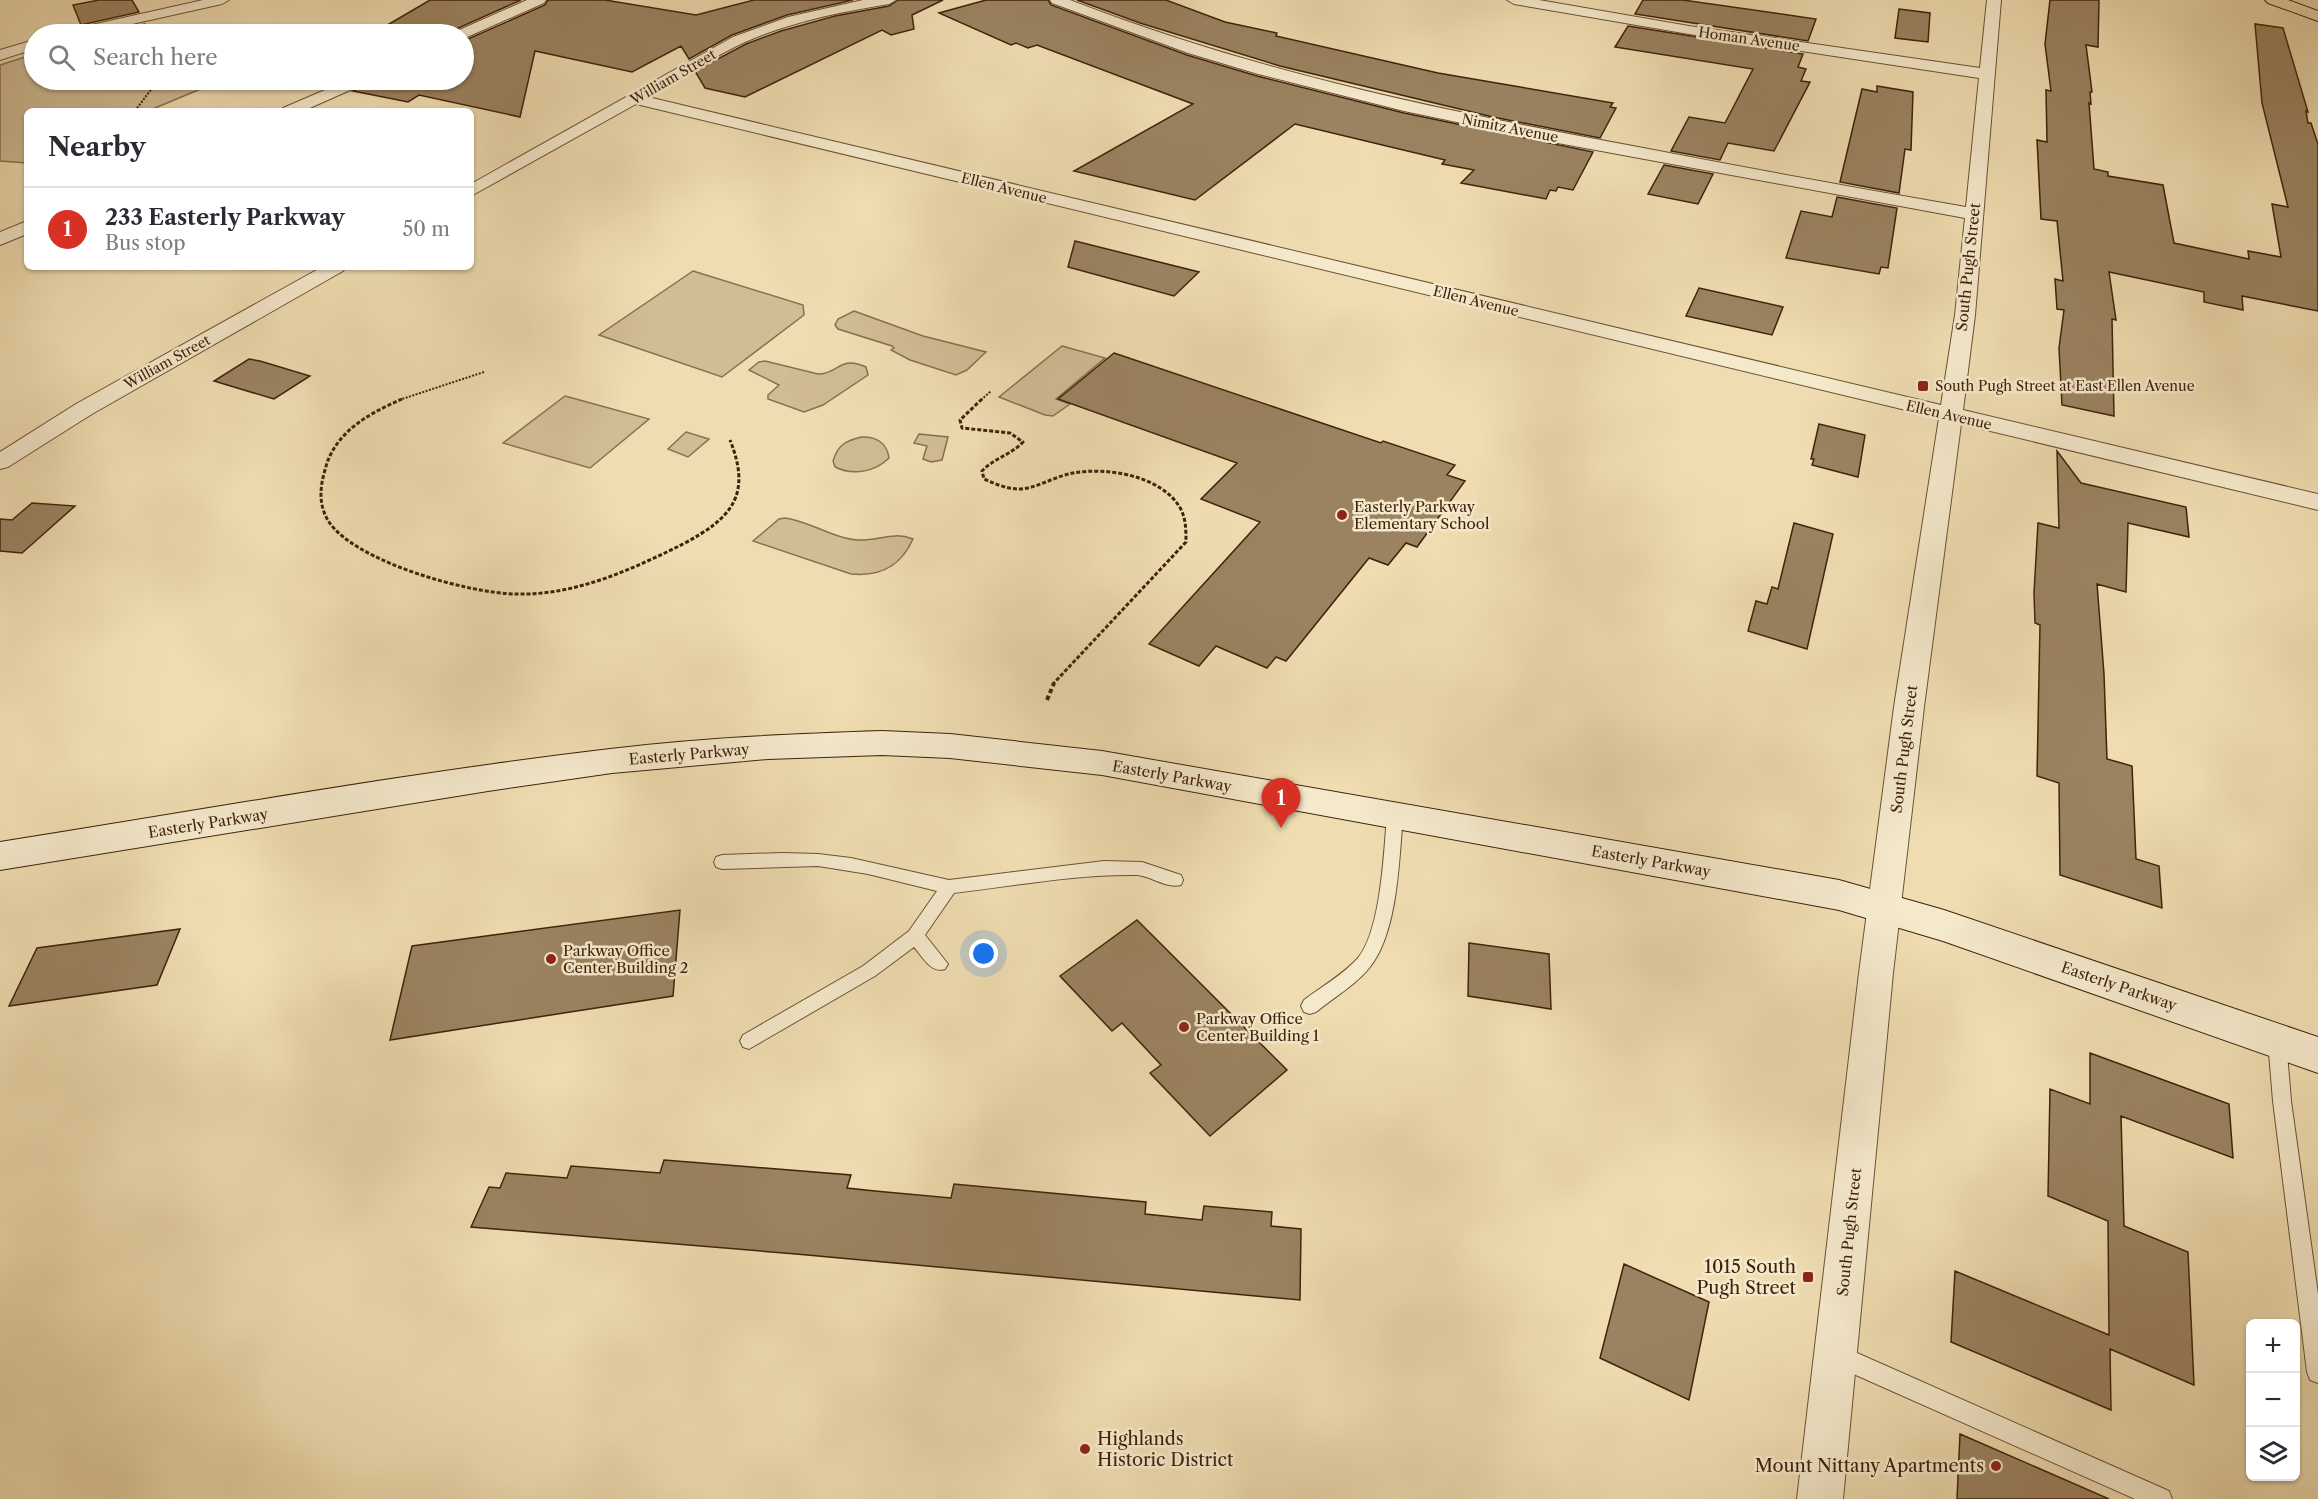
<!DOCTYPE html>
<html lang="en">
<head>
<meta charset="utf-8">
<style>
  :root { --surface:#fff; --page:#f7f7f7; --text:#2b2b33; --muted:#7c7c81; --line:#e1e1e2; --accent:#d93025 }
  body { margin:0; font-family:"Libre Caslon Text",serif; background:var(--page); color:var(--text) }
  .controls { position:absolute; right:18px; bottom:18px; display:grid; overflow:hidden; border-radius:9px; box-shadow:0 2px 4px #0004 }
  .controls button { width:54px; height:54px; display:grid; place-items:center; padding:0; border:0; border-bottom:2px solid var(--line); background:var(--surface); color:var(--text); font:30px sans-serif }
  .you { position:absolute; left:984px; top:954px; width:21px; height:21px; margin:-15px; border:4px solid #fff; border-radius:50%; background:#1a73e8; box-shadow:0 0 0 9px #1a73e833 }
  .badge { display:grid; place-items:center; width:39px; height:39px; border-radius:50%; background:var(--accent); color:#fff; font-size:20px; font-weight:700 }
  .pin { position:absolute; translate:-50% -50px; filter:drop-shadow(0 2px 3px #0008) }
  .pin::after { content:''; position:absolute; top:32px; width:21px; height:18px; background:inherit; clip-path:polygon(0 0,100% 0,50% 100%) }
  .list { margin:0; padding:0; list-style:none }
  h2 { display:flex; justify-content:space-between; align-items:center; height:78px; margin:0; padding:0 24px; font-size:26px }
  h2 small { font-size:20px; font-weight:400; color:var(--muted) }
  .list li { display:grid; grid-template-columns:39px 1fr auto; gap:18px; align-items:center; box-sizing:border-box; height:84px; padding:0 24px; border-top:2px solid var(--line) }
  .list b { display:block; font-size:22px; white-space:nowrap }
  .list p { margin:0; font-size:20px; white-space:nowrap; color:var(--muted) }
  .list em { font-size:20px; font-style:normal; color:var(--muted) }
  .icon { flex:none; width:33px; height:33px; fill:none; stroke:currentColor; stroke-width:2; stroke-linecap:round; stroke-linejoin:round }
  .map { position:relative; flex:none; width:2318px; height:1499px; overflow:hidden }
  .search { position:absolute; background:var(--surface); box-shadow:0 2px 4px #0004; left:24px; top:24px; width:450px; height:66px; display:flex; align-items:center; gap:15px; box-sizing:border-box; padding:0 21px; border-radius:33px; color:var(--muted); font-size:22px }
  .panel { position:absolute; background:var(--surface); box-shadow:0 2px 4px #0004; left:24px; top:108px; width:450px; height:162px; border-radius:9px }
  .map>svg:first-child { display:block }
  .green { fill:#d1bd95; stroke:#887050; stroke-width:1.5 }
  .building { fill:#9b8361; stroke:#40220b; stroke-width:1.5 }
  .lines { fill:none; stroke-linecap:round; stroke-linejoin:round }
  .service-casing { stroke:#6c5134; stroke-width:2 }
  .minor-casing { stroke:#6c5134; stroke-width:2 }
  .secondary-casing { stroke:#40220b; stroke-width:2 }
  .primary-casing { stroke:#40220b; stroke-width:2 }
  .path-far2 { stroke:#40220b; stroke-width:2; stroke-dasharray:2 1.5; stroke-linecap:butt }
  .path-far1 { stroke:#40220b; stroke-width:3; stroke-dasharray:4 2; stroke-linecap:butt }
  .path { stroke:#40220b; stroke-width:4; stroke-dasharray:4.5 3; stroke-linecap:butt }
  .service { fill:#f5e9cc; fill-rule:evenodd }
  .minor { fill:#f5e9cc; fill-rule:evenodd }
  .secondary { fill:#f5e9cc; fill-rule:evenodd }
  .primary { fill:#efddb1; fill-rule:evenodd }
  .poi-dot { fill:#8f2418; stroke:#f5e9cc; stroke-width:2 }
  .labels { text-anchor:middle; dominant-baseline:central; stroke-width:5; stroke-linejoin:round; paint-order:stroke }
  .far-street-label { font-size:14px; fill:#40220b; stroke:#f5e9cc }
  .far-poi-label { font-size:14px; fill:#40220b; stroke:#f5e9cc; text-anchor:start }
  .street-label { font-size:15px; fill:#40220b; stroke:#f5e9cc }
  .poi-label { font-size:15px; fill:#40220b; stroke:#f5e9cc; text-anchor:start }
  .near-poi-label { font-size:18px; fill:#40220b; stroke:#f5e9cc; text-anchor:end }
</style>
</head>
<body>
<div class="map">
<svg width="2318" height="1499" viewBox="0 0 2318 1499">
  <rect width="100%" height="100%" fill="#efddb1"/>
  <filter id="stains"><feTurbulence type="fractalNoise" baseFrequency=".00333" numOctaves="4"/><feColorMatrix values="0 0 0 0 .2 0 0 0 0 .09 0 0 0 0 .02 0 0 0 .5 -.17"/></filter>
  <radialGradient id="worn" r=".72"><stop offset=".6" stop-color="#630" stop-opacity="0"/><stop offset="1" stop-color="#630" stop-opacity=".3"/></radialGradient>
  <path class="green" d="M34,54V80H222L148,111H27V163L0,161V65Z
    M693,271L803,305L804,315L722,377L599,335Z
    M854,311L923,336L986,352L967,370L956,375L910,360L891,350L894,348L892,346L838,329L835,325L838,319Z
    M1062,346L1105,358L1056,399L1070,404L1053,416L1045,415L999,397Z
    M765,361L818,374C839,374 839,355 866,367L868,375L823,405L804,412L768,399V395L779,385L749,370L759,362Z
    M565,396L649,419L590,468L503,443Z
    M686,432L709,439L688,457L668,449Z
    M919,434L948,437L942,460L931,462L923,459L927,446L914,443Z
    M861,437C876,436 887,443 889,458C875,472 853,476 835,467L833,461C838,445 845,441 861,437Z
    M785,518C809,521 835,539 858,540C878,541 893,531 913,539C901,566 881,577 851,574L753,541L779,519Z"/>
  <path class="building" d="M99,0H132L139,12L81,25L73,5Z
    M430,0H521L456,29L453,34H372Z
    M548,0H605L696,15L754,0H853L787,15L732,35L689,59L681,46L632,72L535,51L520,117L419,95L408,102L353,91L367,85L370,80H464V38L468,39L545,5Z
    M898,0H943L912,15L914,29L891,35L882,30L745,97L705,88L695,71L746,44L781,31L835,16L889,6Z
    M986,0H1048L1051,5L1187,55L1257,76L1404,113L1593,152L1573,190L1558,187L1556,191L1550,190L1546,199L1461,183L1474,170L1442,164L1445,160L1295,124L1195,200L1074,171L1193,104L1037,45L1028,48L1016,43L1011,45L939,13Z
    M1077,0H1166L1225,22L1277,33L1276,36L1438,73L1613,103L1610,107L1616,108L1600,138L1493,117L1280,66L1140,23Z
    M1643,0H1683L1816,19L1808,41L1635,14Z
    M2050,0H2099L2098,47L2086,45L2092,92H2090L2091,104L2089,103L2094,169L2108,172V176L2163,185L2174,243L2249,259L2248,251L2281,257L2272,204L2288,207L2262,103L2255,24L2283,28L2308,112L2306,111L2308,123H2311L2318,144V311L2242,296L2243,310L2204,302V292L2109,272L2116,320L2112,319L2114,416L2062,405L2059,348L2064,310L2057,309L2055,279L2063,281L2057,221L2041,219L2037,140L2047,142L2046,90L2051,91L2045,44Z
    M1899,9L1930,13L1928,42L1895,38Z
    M145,24L150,34H95Z
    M1628,26L1803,54L1798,67L1806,69L1801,81L1810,82L1774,151L1728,143L1720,160L1671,151L1689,117L1725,123L1753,69L1615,47Z
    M1877,86L1913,92L1911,150L1905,149L1899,193L1840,182L1862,89L1877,92Z
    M1664,165L1713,174L1698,204L1648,194Z
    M1837,197L1897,208L1888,268L1881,267L1879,274L1786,258L1801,211L1832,217Z
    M1075,241L1199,272L1174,296L1068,267Z
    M1699,288L1783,307L1772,335L1686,316Z
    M1114,353L1381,443L1383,441L1455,465L1447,475L1465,481L1417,547L1406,543L1388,565L1369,558L1286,661L1276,657L1267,668L1216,646L1199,666L1149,644L1260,522L1201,499L1237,463L1058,399Z
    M249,359L260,361L310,376L274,399L214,381Z
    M1819,424L1865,435L1858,477L1812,465L1814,459H1811Z
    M2057,451L2081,483L2186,507L2189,537L2128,523L2126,592L2097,584L2104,674L2107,759L2132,766L2136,859L2159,866L2162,908L2060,875L2059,783L2037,776L2040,625L2035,623L2034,593L2038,523L2059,528Z
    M32,503L75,506L22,553L0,551V519L12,520Z
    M1794,523L1833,534L1807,649L1748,631L1756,601L1767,604L1772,587L1778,589Z
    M680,910L673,996L390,1040L412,946Z
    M1137,920L1287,1070L1210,1136L1150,1073L1161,1065L1122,1023L1112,1031L1060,976Z
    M180,929L157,985L9,1006L37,948Z
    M1469,943L1549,954L1551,1009L1468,996Z
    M2090,1053L2229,1104L2233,1158L2121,1116L2124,1226L2188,1252L2194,1385L2110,1349L2111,1410L1951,1342L1955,1271L2109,1335L2108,1221L2048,1196L2050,1089L2090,1104Z
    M664,1160L851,1175L847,1188L875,1191L951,1198L954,1184L1146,1202L1145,1214L1202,1220L1204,1206L1272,1212L1271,1226L1301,1229L1300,1300L796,1254L471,1227L489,1187L500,1188L506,1173L567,1178L571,1166L660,1173Z
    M1624,1264L1709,1302L1689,1400L1600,1358Z
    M1960,1434L2109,1499H1957Z"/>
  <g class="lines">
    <g class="service-casing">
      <path id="service" d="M1395,809L1401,811L1403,815C1399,859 1398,932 1370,967C1357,984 1333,998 1316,1012L1310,1014L1304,1012L1301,1006L1304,1000C1321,987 1344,974 1358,958C1381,930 1384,852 1387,815L1389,811Z
        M782,853L818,854L851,858L949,880L1104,861L1142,862L1181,875L1183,880L1181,885C1167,889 1151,876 1137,875C1076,874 1014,886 954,893L925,935L948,964L945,969C931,974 922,956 914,947L875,976L749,1049L743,1047L740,1041L743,1035L863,966L909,931L937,891L868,874L818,866L722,869L716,867L714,862L716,857L722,855Z
        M2277,1033L2283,1035L2286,1041L2291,1101L2318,1294V1383L2310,1380L2307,1372L2273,1101L2268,1041L2271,1035Z
        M1839,1345L2169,1491L2172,1499H2135L1831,1364L1828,1356L1831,1348Z"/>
    </g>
    <g class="minor-casing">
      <path id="minor" d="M203,0H229L222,4L87,34H62L69,30Z
        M527,0H546L544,3L467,37L455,34L457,31Z
        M863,0H896L889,4C840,12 791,22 745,42C712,57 680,79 648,97L1941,405L1955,315L1965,218L1547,141L1404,111L1258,74L1188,53L1052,3L1050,0H1070C1255,72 1443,111 1638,147C1747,168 1856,188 1966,207L1979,78L1689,34L1514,4L1507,0H1539L1689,26L1980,68L1987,0H2001L1975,315L1963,410L2318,494V510L1961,424L1924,707L1893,973L1843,1499H1797L1859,973L1894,707L1939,418L636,104L471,196V184L733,37L788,17Z
        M34,40V49L0,60V50Z
        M348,80H368L366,83L303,111H281L283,108Z
        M27,221V234L0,245V232Z
        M322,267H346L343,271L92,414L8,467L0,469V452L76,404Z"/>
    </g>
    <g class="secondary-casing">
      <path id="secondary" d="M882,731L950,734L1102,751L1839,880L1944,910L2318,1037V1073L1943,941L1839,910L1102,775L950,758L882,755L768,759L612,773L488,791L0,870V842C203,810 406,773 610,749C700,738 791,734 882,731Z"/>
    </g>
    <g class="primary-casing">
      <path id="primary" d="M2265,0H2288L2318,11V21L2268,3Z"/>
    </g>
    <path class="path-far2" d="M135,111L158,80
      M399,400L484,372
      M981,400L991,391"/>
    <path class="path-far1" d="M402,399C370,413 334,432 325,470C320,487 318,505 329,522C356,562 468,593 515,594C574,596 631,570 683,544C732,518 752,495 730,440
      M982,399L960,420L962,428L1010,433L1023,442C1011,455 994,458 982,471L984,479C995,484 1007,489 1020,489C1038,488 1055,476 1073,473C1106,467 1159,475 1179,506C1186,517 1186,529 1186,542L1053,684"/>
    <path class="path" d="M1047,700L1054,683"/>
    <use href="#service" class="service"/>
    <use href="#minor" class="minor"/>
    <use href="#secondary" class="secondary"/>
    <use href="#primary" class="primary"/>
  </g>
  <g class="poi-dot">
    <rect x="1917" y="380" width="12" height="12" rx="3"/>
    <circle cx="1342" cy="515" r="6"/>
    <circle cx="551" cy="959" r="6"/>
    <circle cx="1184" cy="1027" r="6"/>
    <rect x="1802" y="1271" width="12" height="12" rx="3"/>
    <circle cx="1085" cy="1449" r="6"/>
    <circle cx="1996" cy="1466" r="6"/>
  </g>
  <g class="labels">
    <g class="far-street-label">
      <text transform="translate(1749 39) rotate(8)">Homan Avenue</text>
      <text transform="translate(673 77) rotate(-30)">William Street</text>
      <text transform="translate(1510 128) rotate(11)">Nimitz Avenue</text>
      <text transform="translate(1004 188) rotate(14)">Ellen Avenue</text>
      <text transform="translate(1476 301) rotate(14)">Ellen Avenue</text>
      <text transform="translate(167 362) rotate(-29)">William Street</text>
      <text transform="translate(1949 415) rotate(13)">Ellen Avenue</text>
    </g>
    <g class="far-poi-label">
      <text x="1935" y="386">South Pugh Street at East Ellen Avenue</text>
    </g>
    <g class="street-label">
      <text transform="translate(1968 267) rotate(-84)">South Pugh Street</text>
      <text transform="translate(1904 749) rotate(-83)">South Pugh Street</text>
      <text transform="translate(689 754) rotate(-5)">Easterly Parkway</text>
      <text transform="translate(1172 776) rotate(10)">Easterly Parkway</text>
      <text transform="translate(208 823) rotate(-9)">Easterly Parkway</text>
      <text transform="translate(1651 861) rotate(10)">Easterly Parkway</text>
      <text transform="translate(2119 986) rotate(19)">Easterly Parkway</text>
      <text transform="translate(1849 1232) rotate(-84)">South Pugh Street</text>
    </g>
    <g class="poi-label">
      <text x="1354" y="506">Easterly Parkway<tspan x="1354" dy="17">Elementary School</tspan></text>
      <text x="563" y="950">Parkway Office<tspan x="563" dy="17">Center Building 2</tspan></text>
      <text x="1196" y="1018">Parkway Office<tspan x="1196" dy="17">Center Building 1</tspan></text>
    </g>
    <g class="near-poi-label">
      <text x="1796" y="1267">1015 South<tspan x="1796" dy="21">Pugh Street</tspan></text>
      <text x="1097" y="1439" text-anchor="start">Highlands<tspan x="1097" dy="21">Historic District</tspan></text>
      <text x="1984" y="1466">Mount Nittany Apartments</text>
    </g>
  </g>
  <rect width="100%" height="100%" filter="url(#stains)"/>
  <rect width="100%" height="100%" fill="url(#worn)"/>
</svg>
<div class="controls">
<button>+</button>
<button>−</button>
<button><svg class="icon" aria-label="layers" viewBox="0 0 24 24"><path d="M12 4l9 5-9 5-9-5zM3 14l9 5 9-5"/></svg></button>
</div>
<div class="you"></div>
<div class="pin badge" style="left:1281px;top:828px">1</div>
<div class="search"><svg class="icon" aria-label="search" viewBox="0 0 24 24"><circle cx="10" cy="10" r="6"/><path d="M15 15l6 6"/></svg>Search here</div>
<section class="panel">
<h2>Nearby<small></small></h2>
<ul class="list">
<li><span class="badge">1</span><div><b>233 Easterly Parkway</b><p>Bus stop</p></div><em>50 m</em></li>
</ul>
</section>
</div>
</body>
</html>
